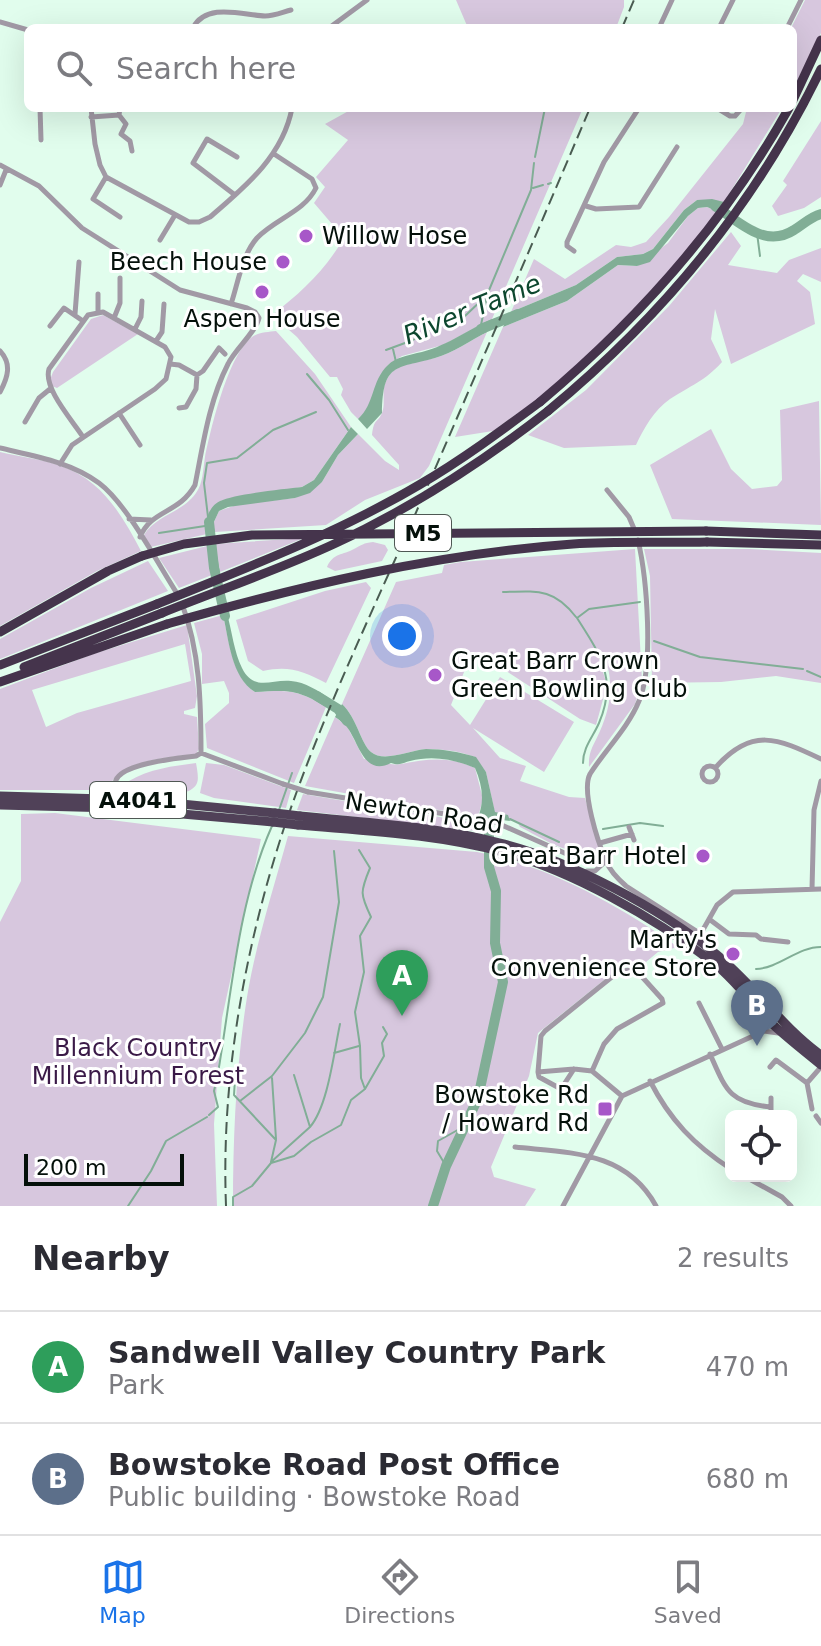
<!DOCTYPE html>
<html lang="en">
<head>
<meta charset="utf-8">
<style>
  :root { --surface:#fff; --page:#f2f2f3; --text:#2b2b33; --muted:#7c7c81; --line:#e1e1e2; --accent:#1a73e8 }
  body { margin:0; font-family:"DejaVu Sans",sans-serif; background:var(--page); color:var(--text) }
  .controls { position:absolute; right:24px; bottom:24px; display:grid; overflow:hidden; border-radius:12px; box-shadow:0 8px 32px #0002 }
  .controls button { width:72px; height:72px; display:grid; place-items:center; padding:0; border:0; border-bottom:2px solid var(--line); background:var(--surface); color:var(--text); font:40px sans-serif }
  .scale { position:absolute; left:24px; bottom:20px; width:160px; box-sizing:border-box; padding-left:8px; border:4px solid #04100a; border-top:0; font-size:22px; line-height:28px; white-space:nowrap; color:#04100a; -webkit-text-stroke:6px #fff; paint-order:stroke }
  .you { position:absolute; left:402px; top:636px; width:28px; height:28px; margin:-20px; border:6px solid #fff; border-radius:50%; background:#1a73e8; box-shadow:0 0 0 12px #1a73e833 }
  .badge { display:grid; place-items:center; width:52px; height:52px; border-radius:50%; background:var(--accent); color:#fff; font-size:26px; font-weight:700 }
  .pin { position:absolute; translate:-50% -66px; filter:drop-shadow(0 2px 4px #0008) }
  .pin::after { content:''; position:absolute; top:42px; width:28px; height:24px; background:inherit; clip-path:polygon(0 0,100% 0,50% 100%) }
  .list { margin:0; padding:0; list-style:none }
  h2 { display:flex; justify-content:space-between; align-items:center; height:104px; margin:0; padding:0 32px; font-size:34px }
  h2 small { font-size:26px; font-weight:400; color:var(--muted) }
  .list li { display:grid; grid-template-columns:52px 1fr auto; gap:24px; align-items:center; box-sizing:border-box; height:112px; padding:0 32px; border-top:2px solid var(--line) }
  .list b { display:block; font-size:30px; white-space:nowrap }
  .list p { margin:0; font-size:26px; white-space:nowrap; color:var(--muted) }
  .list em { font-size:26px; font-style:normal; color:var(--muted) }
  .icon { flex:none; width:44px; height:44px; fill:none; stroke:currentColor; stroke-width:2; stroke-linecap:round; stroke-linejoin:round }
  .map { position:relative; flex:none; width:821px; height:1206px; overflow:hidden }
  .search { position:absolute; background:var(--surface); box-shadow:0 8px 32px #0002; left:24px; right:24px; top:24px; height:88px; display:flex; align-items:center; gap:20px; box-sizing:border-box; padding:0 28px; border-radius:12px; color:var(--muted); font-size:30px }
  .sheet { height:328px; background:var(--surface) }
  nav { display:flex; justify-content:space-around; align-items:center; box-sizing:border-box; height:112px; border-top:2px solid var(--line); background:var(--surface); font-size:22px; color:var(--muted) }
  nav a { display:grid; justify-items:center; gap:4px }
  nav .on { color:var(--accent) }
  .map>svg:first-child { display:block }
  .green { fill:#d7c7de; fill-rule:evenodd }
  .water { fill:#81ae96 }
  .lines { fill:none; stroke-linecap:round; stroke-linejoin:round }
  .stream { stroke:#81ae96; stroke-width:2 }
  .river { stroke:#81ae96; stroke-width:10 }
  .minor { stroke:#a199a5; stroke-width:5 }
  .trunk { stroke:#504158; stroke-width:9 }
  .motorway { stroke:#45344c; stroke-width:9 }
  .rail { stroke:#4a5c52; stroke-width:2; stroke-dasharray:12 6; stroke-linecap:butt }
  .minor-bridge { stroke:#a199a5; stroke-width:5 }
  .trunk-bridge { stroke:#504158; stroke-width:9 }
  .motorway-bridge { stroke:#45344c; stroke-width:9 }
  .poi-dot { fill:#a757c8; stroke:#fff; stroke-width:3 }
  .labels { text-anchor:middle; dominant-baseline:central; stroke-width:6; stroke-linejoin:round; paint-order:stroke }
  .shield { fill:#fff; stroke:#4f5854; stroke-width:2 }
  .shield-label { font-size:22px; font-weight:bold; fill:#04100a }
  .poi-label { font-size:24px; fill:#04100a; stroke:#fff; text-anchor:end }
  .street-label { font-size:24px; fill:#04100a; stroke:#fff }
  .park-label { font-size:24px; fill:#3a1947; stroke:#fff }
  .water-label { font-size:26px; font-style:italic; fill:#0d472f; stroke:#fff }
</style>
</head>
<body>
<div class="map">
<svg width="821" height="1206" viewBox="0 0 821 1206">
  <rect width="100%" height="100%" fill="#e1fded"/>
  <path class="green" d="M456,0H624V7L616,28H468Z
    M805,0H821V33L793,89V28H791Z
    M354,108H583L492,319L443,345L402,356L388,365L368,410L358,419L351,412L341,395L343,389L337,377H330L297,337L272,315C302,292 325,270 344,238L314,203L325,187L316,177L348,140L325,124Z
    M747,108H782L724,202L697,200L684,210L653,249L643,254L617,257L576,285L511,312L534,259L565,279L616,245L631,247L646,242L669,217L743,124Z
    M821,121V197L804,208L778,216L772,206L787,185L783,181Z
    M707,207L717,211L678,262L596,349L542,396L493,431L455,437L503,327L567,301L618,265L637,266L668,243L688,216L698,208Z
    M731,232L741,246L728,265L777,273L789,260L821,248V282L803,274L797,281L810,292L815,324L731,364L715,309L711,339L722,362C705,381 690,386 670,399C654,410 644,428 636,445L564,448L528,435L586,390L669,306Z
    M103,315L138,334L57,388L52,386L50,380L53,372L91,319Z
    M276,331L315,374L351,427L314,480L302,487L220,501L205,526L207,534L151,547L144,535C156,515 182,513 196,493C203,484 203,469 205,457C211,428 228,355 252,337C259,332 269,332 276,331Z
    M487,332L429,466L420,478L365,500L326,525L215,532L213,524L219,511L239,504L295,498L322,482L338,455L358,434L385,461L399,470V465L372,435C374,418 377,424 382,413C386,403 381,391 386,381C395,361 417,363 435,358C453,353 471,340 487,332Z
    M819,401L821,525L672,519L650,465L711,429L731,469L752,489L777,486L782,480L780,410Z
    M0,452C20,457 42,459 61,466C102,480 122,515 141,551L97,571L0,626Z
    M304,538L220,572L215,544Z
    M373,542L385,545L388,550L382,561L335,571L327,567C333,553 343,555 354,549C362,545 363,543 373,542Z
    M207,546L212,575L179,588L159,558Z
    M635,549L642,681L635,704L589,767C588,751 594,745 600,731C609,711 613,689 608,668L603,672L607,685L596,725L580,719L483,656L470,657L451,705L470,725L500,677L574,722L544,772L473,728L500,758L526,766L520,781L569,797L585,798L599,849C569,858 546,840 520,827L517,821H510V819L495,813L486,772L475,757C459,751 443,749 426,749C410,750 384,763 371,752C361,744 357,718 342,704L396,582L442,573L444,565L461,562Z
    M644,549H750L821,553V683L776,676L721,682L652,683L650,576Z
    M148,561L168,591L0,659V639L91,588Z
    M366,582L371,588L326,683C304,671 288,665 263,671L248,661L236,620L325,591Z
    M223,615C229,640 232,677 255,692C288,690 297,689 326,707L294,783L207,748L205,724L229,703V693L224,681L202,684V654L194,623Z
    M187,625L197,696L195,708L184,711V714L197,717L199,749L196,754C172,757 115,760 110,788L105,790H0V689L93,654ZM185,644L191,681L77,713L46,727L32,690Z
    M335,717L347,726L364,759C375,760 391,766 401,764C428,759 449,756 475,768L483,799L478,817L305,786Z
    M196,763C197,769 199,778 197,783C190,801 142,794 127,792L129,781C149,769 173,766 196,763Z
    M206,763L224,765L291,790L286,808L214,798L200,793Z
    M303,794L475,823L476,831L297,810Z
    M55,813L261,839L222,1018L214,1124L217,1206H0V922L21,881V814Z
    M288,836L477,852C549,866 618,905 678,947L658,952L646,962L624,964L538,1033L529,1076L491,1167L494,1177L536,1189L525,1206H233C233,1137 236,1066 247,997C256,943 273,890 288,836Z"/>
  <path class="water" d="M712,199L724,202L717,211L707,207L698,208L688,216L650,262L637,266L618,265L567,301L503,327L511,312L576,285L617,257L643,254L653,249L684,210L697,200Z
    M492,319L487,332C471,340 453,353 435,358C395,369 383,363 382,413L367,429L358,419C375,404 371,381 388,365C396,357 407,356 417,353C444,348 467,330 492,319Z
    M351,427L358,434L338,455L322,482L310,493L295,498L228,507L219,511L213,524L215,532L207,534C204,522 208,507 220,501C234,494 284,489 302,487L314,480Z
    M215,544L220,572L212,575L207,546Z
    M227,614C232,631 234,652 242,668C254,692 271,679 291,681C305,682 319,691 330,699L326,707C297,689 288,690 255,692C231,677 229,640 223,615Z
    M342,704C357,718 361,744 371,752C384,763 410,750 426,749C443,749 460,752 476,757L486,772L495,812L508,815L510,821L478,817C485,801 482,784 475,768C454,759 432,755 410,761C402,763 400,766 391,763C363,777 359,741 346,726C343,722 339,720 335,717Z"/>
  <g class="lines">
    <path class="stream" d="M535,157L545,108
      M548,184L551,183
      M533,188L543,185
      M757,233L760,256
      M481,325L487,296
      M393,349L396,362
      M386,350L413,340L445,321L465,316L487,295L531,190L534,163
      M307,374L329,400L348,430
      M208,517L204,483L207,463L237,458L273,430L316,412
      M159,533L205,526
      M503,592C537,591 554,588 576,617
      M654,641L700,657L803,669
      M807,671L821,677
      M583,763C583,747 593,737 599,723C618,679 600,654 577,618L589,609L640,602
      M279,810L292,773
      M510,819L559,842
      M603,829L640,823L663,826
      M756,969C780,968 797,947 821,947
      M334,1053L359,1046
      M272,1078L276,1139
      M235,1079L234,1095L276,1140L271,1162
      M365,1089L384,1056L382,1043L387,1034L383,1027
      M240,1101L272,1076L305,1033L323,997L339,902L334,851
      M209,1115L218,1107L214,1091L218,1073C232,991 238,902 272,826
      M310,1127C328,1106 334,1052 340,1024
      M271,1162L310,1127L294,1075
      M446,1166L437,1151L438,1141L463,1127
      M128,1206L151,1171L166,1141L207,1117
      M233,1206V1197L252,1186L271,1163L294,1156L311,1142L341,1125L351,1100L365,1089L361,1078L360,1046L355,1012L364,972L360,936L371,917C360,894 360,892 370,868L359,850"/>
    <path class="river" d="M715,206C739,222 765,249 794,230C804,224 810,217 821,214
      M481,329L518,314
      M209,522L214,568L225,616
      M317,696L338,709L347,721
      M433,1206L446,1166L478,1098L503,982L495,943L496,891L489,867V811"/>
    <path class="minor" d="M0,22L28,30
      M193,28C206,2 243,15 265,16C274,16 283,12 291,10
      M329,28L367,0
      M659,28L672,0
      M719,28L733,0
      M787,28L801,0
      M40,108L41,140
      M91,108L95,144L100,165L106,177L189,222H199L210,217C245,187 283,156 292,108
      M120,108L119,115L126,124L121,134L130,141L132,151
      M295,108H316
      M717,108L730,116H735L742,108
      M91,117L119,115
      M0,165L39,186L82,228L180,290L247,308L255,312L259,318C256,332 235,349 228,364C209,401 203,445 195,485C179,514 152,509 140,537
      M106,177L93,199L120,217
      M0,185L6,170
      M235,195L193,163L207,139L237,157
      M586,206L596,209L639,207L677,147
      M160,240L175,215
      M574,251L567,246V242L604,162L639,108
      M98,294V311
      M231,304C238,283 242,255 257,238C275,219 304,212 316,188L312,179L274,154
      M75,314L79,262
      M114,318L120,303V278
      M50,326L64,308L83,321
      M135,329L141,317L142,301
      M156,341L162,332L164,304
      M0,351C12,364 8,377 0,392
      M170,364L179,365L197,375L203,371L219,348L225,354
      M179,408L186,407L196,389L197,375
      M119,413L140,445
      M25,422L39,398L50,389
      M0,448C34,456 71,462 99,483C127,504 158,564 178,595
      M60,464L72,445L155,389L166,379L171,357L165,347L103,312L88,315L49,369C43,388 72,420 83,437
      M607,490L629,517L635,531
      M129,519L151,520
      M638,540C647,579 654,666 639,701C628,728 605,750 590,774C581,791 598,842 606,861C610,871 618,879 626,886L701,934
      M201,753L283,784
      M702 774a8 8 0 1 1 16 0a8 8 0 1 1-16 0Z
      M716,767C752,727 777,738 821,759
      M308,792L495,822L569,855L588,856L603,850
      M115,799C115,793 114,785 116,780C123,763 179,758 196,756L201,753C201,703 200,651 182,604
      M629,827L634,840
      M600,843L632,834
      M587,871H595L606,861
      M812,889L814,810L821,781
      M709,919L729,934L756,935L761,939L788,942
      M700,935L717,905L733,892L821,889
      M699,1003L722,1049
      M710,1054C726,1090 729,1103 771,1107
      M770,1067L776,1060L807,1083
      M538,1072L541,1036L545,1031L618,972L635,969L662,999L663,1003L617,1029L604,1044L592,1071
      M538,1072L574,1069L592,1071L622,1096
      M538,1072L539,1077L561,1089L574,1069
      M650,1081C670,1120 694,1145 731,1169
      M812,1109L807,1083L821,1067
      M771,1115V1098
      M816,1116L821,1123
      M515,1147C570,1153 626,1151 656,1206
      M744,1176L782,1197L791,1206
      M563,1206L622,1096L764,1031L778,1033"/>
    <path class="trunk" d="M0,796L140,800L275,813
      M0,805L114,808L273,822
      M300,816C367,823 435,826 500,843C569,860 660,908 716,954C754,985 781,1026 821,1055
      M298,825C365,831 436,834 502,852C570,870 655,918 711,961C734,978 750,1002 770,1022C786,1037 804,1051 821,1065"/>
    <path class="motorway" d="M793,100L821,40
      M540,402C640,318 725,222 789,108
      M548,411C662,317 757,202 821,69
      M706,531L821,535
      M707,542L821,545
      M0,632L108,571L142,556
      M0,665L157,604
      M24,667L162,613
      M0,682L167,624"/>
    <path class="rail" d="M622,28L634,0
      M226,1206C221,1080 244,951 283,831C318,726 366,625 411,524C471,386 531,247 590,108"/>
    <path class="minor-bridge" d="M283,784L308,792"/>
    <path class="trunk-bridge" d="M275,813L300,816
      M273,822L298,825"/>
    <path class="motorway-bridge" d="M142,556L184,544L252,535L706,531
      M157,604C246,568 336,534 419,485C462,460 501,431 540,402
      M162,613C219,590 278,570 334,544C410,509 481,463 548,411
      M167,624C300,586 434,554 573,544C617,541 662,543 707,542"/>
  </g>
  <g class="poi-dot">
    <circle cx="306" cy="236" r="8"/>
    <circle cx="283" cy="262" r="8"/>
    <circle cx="262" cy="292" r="8"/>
    <circle cx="435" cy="675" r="8"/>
    <circle cx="703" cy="856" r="8"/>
    <circle cx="733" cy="954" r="8"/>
    <rect x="597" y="1101" width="16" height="16" rx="4"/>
  </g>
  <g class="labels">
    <g class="shield">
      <rect x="395" y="515" width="56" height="36" rx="6"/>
      <rect x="90" y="782" width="96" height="36" rx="6"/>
    </g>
    <g class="shield-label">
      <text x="423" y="533">M5</text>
      <text x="138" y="800">A4041</text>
    </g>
    <g class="poi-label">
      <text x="322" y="236" text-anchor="start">Willow Hose</text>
      <text x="267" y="262">Beech House</text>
      <text x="262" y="319" text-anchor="middle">Aspen House</text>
      <text x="451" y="661" text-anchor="start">Great Barr Crown<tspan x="451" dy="28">Green Bowling Club</tspan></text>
      <text x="687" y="856">Great Barr Hotel</text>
      <text x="717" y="940">Marty's<tspan x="717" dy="28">Convenience Store</tspan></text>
      <text x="589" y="1095">Bowstoke Rd<tspan x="589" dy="28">/ Howard Rd</tspan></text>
    </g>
    <g class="street-label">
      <text transform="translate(424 813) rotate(9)">Newton Road</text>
    </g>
    <g class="park-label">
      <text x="138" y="1048">Black Country<tspan x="138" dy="28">Millennium Forest</tspan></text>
    </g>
    <g class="water-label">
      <text transform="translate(472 309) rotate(-22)">River Tame</text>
    </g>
  </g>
</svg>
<div class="controls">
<button><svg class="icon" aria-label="locate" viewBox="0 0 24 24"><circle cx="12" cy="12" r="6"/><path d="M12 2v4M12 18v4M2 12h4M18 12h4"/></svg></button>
</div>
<div class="scale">200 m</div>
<div class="you"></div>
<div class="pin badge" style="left:402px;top:1016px;background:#2e9e5b">A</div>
<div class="pin badge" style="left:757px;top:1046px;background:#5c6f8a">B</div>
<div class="search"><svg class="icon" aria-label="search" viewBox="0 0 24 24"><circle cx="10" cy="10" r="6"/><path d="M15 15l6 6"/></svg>Search here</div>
</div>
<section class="sheet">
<h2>Nearby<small>2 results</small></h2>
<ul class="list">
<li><span class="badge" style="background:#2e9e5b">A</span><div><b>Sandwell Valley Country Park</b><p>Park</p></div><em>470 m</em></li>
<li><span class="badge" style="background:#5c6f8a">B</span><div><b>Bowstoke Road Post Office</b><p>Public building · Bowstoke Road</p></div><em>680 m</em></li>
</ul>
</section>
<nav>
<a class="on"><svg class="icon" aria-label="map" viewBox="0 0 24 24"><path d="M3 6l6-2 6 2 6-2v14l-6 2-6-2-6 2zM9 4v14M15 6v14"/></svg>Map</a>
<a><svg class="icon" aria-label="directions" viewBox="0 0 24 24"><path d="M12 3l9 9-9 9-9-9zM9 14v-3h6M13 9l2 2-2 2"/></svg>Directions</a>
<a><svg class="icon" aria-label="saved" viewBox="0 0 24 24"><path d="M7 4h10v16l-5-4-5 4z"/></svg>Saved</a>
</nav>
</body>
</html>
